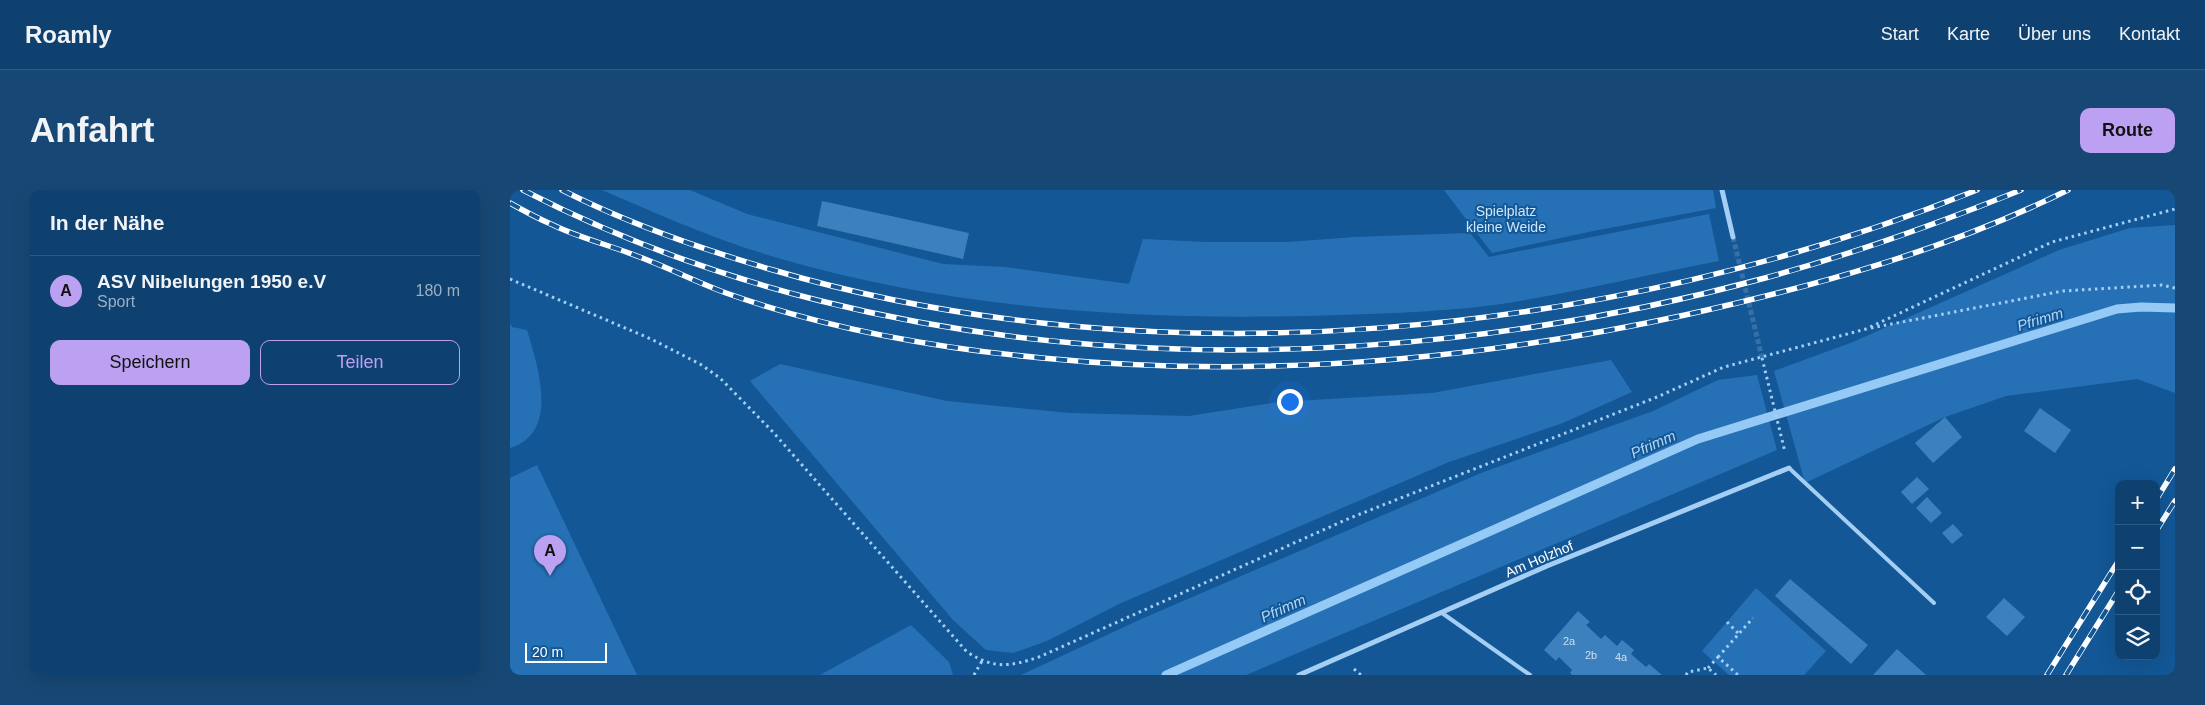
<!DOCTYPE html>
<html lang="de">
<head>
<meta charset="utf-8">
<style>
  :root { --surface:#0e4170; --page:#174875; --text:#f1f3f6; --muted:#9bafc3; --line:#2e5a83; --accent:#bca0f2 }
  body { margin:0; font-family:Arial,sans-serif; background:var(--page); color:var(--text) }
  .controls { position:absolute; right:15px; bottom:15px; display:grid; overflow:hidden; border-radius:10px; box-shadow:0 5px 20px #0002 }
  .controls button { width:45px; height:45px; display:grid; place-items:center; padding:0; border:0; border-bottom:1px solid var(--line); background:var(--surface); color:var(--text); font:25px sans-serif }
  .scale { position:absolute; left:15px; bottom:12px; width:82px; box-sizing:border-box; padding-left:5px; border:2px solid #fff; border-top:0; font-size:14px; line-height:18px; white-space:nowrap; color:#fff; -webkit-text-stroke:4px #135796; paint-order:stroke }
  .you { position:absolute; left:779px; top:211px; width:18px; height:18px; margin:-12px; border:4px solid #fff; border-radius:50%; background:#1a73e8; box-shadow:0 0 0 8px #1a73e833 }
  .badge { display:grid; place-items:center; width:32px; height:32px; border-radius:50%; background:var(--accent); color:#111; font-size:16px; font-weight:700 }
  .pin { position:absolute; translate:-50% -41px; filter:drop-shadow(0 1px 2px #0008) }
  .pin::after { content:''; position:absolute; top:26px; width:18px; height:15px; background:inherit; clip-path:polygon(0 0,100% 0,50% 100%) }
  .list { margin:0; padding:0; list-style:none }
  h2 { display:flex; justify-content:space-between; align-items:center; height:65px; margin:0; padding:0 20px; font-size:21px }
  h2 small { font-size:16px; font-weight:400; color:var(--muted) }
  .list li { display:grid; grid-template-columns:32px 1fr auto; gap:15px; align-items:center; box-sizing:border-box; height:70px; padding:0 20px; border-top:1px solid var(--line) }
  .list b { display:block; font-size:19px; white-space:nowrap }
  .list p { margin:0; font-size:16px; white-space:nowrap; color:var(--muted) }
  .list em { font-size:16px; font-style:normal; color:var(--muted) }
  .actions { display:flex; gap:10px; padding:15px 20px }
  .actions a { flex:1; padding:11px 0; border:1px solid var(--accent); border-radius:10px; text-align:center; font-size:18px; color:var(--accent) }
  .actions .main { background:var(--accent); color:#111 }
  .icon { flex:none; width:28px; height:28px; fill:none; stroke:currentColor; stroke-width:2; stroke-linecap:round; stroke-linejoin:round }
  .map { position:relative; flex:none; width:1665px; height:485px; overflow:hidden; border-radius:10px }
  header { display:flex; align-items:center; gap:30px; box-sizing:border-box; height:70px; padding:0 25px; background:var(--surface); border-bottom:1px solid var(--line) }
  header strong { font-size:24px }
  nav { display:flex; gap:28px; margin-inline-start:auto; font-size:18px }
  .intro { display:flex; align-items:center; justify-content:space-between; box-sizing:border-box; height:120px; padding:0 30px }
  h1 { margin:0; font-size:35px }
  .button { padding:12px 22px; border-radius:10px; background:var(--accent); color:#111; font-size:18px; font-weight:700 }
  main { display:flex; gap:30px; padding:0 30px }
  aside { flex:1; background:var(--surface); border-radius:10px; box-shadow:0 5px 20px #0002 }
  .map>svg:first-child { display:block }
  .green { fill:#2671b6 }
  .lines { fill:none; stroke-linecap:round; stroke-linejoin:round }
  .stream { stroke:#96caf6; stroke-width:9 }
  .building { fill:#3c80be }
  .minor-tunnel { stroke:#3670a6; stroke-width:5; stroke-dasharray:5 2.5; stroke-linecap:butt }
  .path { stroke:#a4cef3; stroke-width:3; stroke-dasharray:2.5 4; stroke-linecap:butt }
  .service { stroke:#a4cef3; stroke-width:4 }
  .minor { stroke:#a4cef3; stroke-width:5 }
  .rail-casing { stroke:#fff; stroke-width:5.5 }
  .rail { stroke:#135796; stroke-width:4; stroke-dasharray:11; stroke-linecap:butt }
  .labels { text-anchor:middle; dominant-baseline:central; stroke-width:4; stroke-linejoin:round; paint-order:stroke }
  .number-label { font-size:11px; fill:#cedfef }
  .park-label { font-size:14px; fill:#cce6fd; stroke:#135796 }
  .street-label { font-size:14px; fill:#fff; stroke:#135796 }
  .water-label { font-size:15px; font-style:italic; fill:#b0d7f9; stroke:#135796 }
</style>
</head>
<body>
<header>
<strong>Roamly</strong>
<nav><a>Start</a><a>Karte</a><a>Über uns</a><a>Kontakt</a></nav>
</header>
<div class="intro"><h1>Anfahrt</h1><a class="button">Route</a></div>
<main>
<aside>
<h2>In der Nähe<small></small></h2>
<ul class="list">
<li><span class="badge">A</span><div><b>ASV Nibelungen 1950 e.V</b><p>Sport</p></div><em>180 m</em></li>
</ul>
<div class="actions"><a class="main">Speichern</a><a>Teilen</a></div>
</aside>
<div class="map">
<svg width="1665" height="485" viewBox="0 0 1665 485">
  <rect width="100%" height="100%" fill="#135796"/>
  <path class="green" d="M92,0H180L237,24L433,74L495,77L619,94L633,49L698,52H778L844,47L960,43L979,67L1199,24L1209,71C1134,85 1060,104 984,115C922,123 858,124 796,126C620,130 438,118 268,68C208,51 150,25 92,0Z
    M934,0H1203L1206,18L1083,41L982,63Z
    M1665,35V203L1627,189L1496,206L1435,227L1295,293L1264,181L1343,152L1549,60L1620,38Z
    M0,133L2,137L17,140C28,177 50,243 0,258Z
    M1101,170L1122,202L1053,233L939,272L609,414L537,451L503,463L476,460L443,430L240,191L270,174L437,211L559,223L679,226L768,212L922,203Z
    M1247,185L1267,260L736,485H511L629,430L971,283L1143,221L1208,190Z
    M27,275L127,485H0V288Z
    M1246,398L1316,461L1294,485H1219L1192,461Z
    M401,435L439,472L443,485H310Z"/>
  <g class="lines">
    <path class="stream" d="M656,485L1188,249L1607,119L1631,117L1665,118"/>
  </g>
  <path class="building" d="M312,11L459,43L453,69L307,36Z
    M1530,218L1561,240L1545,263L1514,241Z
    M1435,227L1452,247L1423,273L1405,253Z
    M1407,287L1419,299L1402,314L1391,302Z
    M1417,307L1432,323L1421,333L1406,318Z
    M1443,334L1453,345L1442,354L1432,343Z
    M1280,389L1358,455L1341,474L1265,406Z
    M1494,408L1515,427L1497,446L1476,427Z
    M1068,421L1080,432L1076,435L1091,449L1095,445L1107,456L1112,450L1124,460L1121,464L1136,477L1139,474L1152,485H1062L1060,483L1062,480L1049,467L1046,471L1034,460Z
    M1387,459L1416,485H1363Z"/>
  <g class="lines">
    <path class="minor-tunnel" d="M1223,47L1252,168"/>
    <path class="path" d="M0,89L141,149L190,174L210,188L263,242L457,462C484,479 499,477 529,467L840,328L1147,207L1214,177L1356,139L1542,52L1665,19
      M1361,138L1553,101L1652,95L1665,98
      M1252,168L1275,262
      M1217,432L1229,444
      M1208,467L1243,428
      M1198,478L1208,467L1228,485
      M844,479L851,485
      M464,485L472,471
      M1176,485L1178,482L1198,478L1206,485"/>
    <path class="service" d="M1279,278L1424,413
      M932,423L1020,485"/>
    <path class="minor" d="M1212,0L1223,47
      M789,485L1037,376L1279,278"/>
    <g class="rail-casing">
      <path id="rail" d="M13,0C388,193 854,197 1255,88C1343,64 1427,34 1511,0
        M52,0C119,34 191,59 263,80C647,193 1098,148 1467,0
        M0,13C14,21 29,29 43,35C70,48 99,55 127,66C157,77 186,92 216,103C317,139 426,158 532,168C748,189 963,171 1175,125C1306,96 1437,60 1558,0
        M1646,310L1665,279
        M1646,341L1665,311
        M1537,485L1609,370
        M1556,485L1609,400"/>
    </g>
    <use href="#rail" class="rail"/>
  </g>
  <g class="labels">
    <g class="number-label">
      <text x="1059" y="451">2a</text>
      <text x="1081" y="465">2b</text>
      <text x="1111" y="467">4a</text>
    </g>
    <g class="park-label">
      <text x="996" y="21">Spielplatz<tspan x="996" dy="16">kleine Weide</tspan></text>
    </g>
    <g class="street-label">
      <text transform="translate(1029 369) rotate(-23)">Am Holzhof</text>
    </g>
    <g class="water-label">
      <text transform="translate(1530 129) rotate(-17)">Pfrimm</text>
      <text transform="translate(1143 254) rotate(-24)">Pfrimm</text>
      <text transform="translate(773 418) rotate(-24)">Pfrimm</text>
    </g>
  </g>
</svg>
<div class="controls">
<button>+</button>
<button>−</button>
<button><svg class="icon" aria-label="locate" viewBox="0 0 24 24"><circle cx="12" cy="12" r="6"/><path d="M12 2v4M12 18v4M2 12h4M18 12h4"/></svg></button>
<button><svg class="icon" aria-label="layers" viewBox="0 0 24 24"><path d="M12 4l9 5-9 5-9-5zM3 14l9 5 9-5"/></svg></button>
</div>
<div class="scale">20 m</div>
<div class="you"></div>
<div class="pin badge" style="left:40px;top:386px">A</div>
</div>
</main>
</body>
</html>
